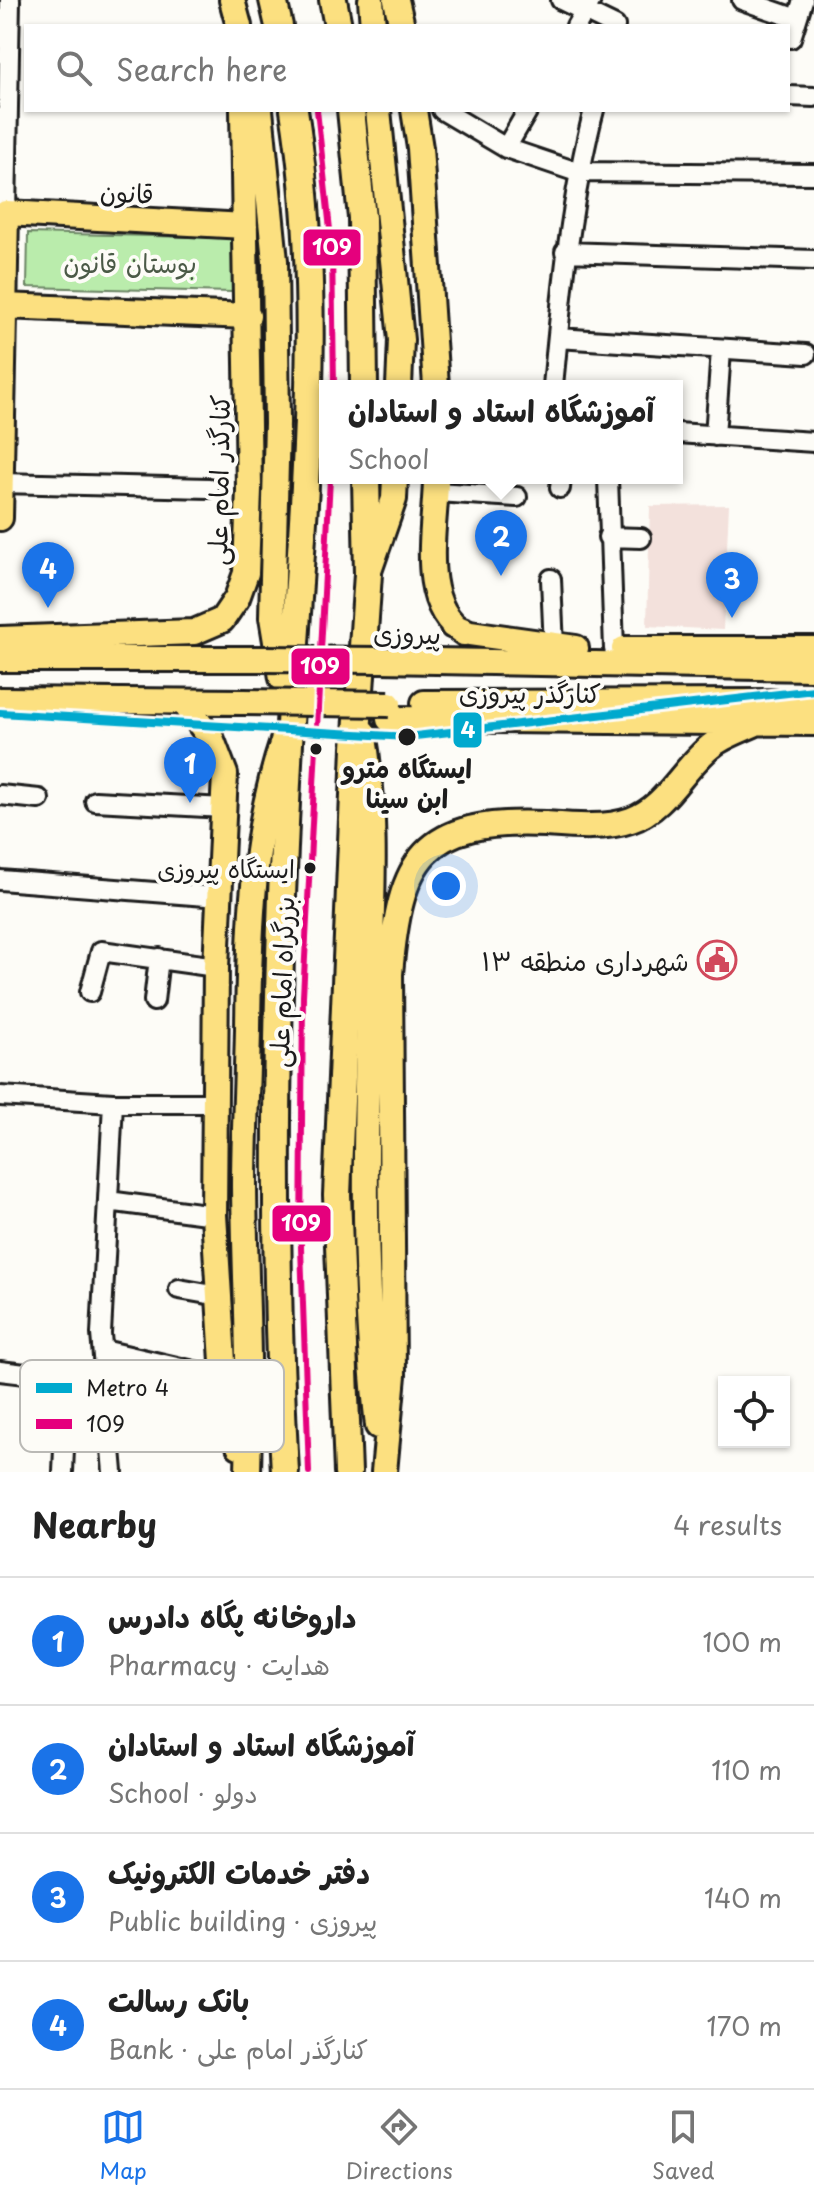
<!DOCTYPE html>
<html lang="en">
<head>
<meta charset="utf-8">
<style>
  :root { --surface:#fff; --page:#f6f6f6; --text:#222; --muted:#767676; --line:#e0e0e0; --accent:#1a73e8 }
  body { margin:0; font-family:"Playpen Sans","Playpen Sans Arabic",sans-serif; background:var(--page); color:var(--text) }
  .controls { position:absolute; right:24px; bottom:24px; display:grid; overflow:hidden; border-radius:0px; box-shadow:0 2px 6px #0004 }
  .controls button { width:72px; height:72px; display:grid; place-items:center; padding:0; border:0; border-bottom:2px solid var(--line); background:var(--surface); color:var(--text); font:40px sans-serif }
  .you { position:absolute; left:446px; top:886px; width:28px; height:28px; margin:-20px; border:6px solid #fff; border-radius:50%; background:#1a73e8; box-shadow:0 0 0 12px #1a73e833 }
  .badge { display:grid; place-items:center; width:52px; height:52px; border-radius:50%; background:var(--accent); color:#fff; font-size:26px; font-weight:700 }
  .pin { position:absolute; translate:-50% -66px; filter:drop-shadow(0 2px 4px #0008) }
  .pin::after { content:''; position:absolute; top:42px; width:28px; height:24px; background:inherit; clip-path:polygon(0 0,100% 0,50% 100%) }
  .popup { position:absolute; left:319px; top:380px; width:364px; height:104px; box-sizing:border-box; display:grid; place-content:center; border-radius:0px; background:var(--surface); filter:drop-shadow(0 2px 6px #0005); font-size:26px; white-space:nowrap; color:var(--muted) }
  .popup b { font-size:30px; color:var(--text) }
  .popup::after { content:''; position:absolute; left:50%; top:100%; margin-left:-16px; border:16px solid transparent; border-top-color:var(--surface) }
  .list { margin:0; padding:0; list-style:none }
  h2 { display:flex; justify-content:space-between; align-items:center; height:104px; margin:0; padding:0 32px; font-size:34px }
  h2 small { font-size:26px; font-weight:400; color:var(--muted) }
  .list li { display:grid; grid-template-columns:52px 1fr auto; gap:24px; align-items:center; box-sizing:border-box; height:128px; padding:0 32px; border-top:2px solid var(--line) }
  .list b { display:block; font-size:30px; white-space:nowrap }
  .list p { margin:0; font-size:26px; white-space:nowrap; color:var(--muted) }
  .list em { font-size:26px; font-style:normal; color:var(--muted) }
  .icon { flex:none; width:44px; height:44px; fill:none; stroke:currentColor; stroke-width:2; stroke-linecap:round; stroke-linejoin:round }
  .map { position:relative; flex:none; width:814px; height:1472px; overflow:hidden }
  .search { position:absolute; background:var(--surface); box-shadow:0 2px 6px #0004; left:24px; right:24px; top:24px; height:88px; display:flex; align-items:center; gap:20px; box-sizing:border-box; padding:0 28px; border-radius:0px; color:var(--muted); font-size:30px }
  .sheet { height:616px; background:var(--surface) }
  nav { display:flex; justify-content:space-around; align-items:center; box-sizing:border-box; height:112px; border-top:2px solid var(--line); background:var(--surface); font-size:22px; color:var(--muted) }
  nav a { display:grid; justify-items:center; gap:4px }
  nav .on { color:var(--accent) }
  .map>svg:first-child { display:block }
  .built { fill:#f3e1dc }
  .green { fill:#baecac; stroke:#6b8464; stroke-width:2 }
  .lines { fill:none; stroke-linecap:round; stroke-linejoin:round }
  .minor-casing { stroke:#1c1c1c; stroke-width:24 }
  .major-casing { stroke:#1c1c1c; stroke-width:30 }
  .highway-casing { stroke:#1c1c1c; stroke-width:32 }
  .minor { stroke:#fdfcf7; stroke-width:18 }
  .major { stroke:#fce080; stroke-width:24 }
  .highway { stroke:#fce080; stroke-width:26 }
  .major-bridge-casing { stroke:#1c1c1c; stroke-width:30; stroke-linecap:butt }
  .major-bridge { stroke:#fce080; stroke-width:24 }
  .bus-1-casing { stroke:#fdfcf7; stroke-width:12 }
  .bus-1 { stroke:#e5007d; stroke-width:6 }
  .metro-1-casing { stroke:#fdfcf7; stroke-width:14 }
  .metro-1 { stroke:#00a9ce; stroke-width:8 }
  .stop-dot { fill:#1c1c1c; stroke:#fdfcf7; stroke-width:3 }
  .labels { text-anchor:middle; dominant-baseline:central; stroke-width:8; stroke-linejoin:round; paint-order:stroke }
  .bus-label { font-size:24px; fill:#1c1c1c; stroke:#fdfcf7; text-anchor:end }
  .street-label { font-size:26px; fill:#1c1c1c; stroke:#fdfcf7 }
  .park-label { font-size:26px; fill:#4b5a47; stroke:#fdfcf7 }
  .stop-label { font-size:26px; font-weight:bold; fill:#1c1c1c; stroke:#fdfcf7 }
  .poi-label { font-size:26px; fill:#1c1c1c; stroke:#fdfcf7; text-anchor:end }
  .key { fill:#fdfcf7; stroke:#bab9b5; stroke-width:2 }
  .key-label { font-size:22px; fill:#1c1c1c }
  .line-badge { stroke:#fdfcf7; stroke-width:3 }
  .badge-label { font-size:22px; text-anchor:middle; font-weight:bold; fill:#fff }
</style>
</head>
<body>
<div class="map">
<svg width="814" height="1472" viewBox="0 0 814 1472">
  <rect width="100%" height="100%" fill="#fdfcf7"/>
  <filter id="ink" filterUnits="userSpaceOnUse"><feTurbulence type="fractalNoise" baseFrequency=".0125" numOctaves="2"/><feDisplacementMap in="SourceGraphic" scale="16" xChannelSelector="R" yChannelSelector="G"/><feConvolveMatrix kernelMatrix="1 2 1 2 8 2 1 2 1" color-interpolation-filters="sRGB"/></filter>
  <g filter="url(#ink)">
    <path class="built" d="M729,505L723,630L647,626L650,506Z"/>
    <path class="green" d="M28,233L234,238L232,292L27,287Z"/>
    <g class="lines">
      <g class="minor-casing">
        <path id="minor" d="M561,0L615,26
          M742,0L797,19
          M576,26L591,0
          M791,38L803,0
          M788,96L814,97
          M442,110L506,148L577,172L814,174
          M506,148L528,110
          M6,213L10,0
          M565,252L814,260
          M558,338L806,354
          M553,386C562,292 570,202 594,110
          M677,433L814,442
          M715,436L721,350
          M608,478L614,649
          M0,483L209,488
          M560,488L561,478
          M436,492L517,497
          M608,537L641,538
          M551,579L554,648
          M0,795L39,799
          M95,801L224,808
          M0,880L219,897
          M90,992L101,951L216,967
          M154,1001L159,958
          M0,1096L113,1103H215
          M113,1103L101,1334L113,1472
          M108,1201L214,1215
          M179,1289L219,1296
          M103,1350L224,1378
          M0,1371L67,1379L63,1472
          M67,1379H106"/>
      </g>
      <g class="major-casing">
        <path id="major" d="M232,0L239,26
          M371,0L373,26
          M396,0L402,26
          M260,110L275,261L277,423L272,617L282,678
          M378,110L401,340L399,386
          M414,110L420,148L436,386
          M4,306L248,316
          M436,478C436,526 416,603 464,633
          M0,518L6,213L245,226
          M370,568L394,499L395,478
          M453,626L470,633L576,648
          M0,639L194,632L222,620L237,598L246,573L249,489L243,110
          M624,649H814
          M0,659H262
          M381,660L814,668
          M0,700L243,702
          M294,703C310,691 311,677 303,660
          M424,703L814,702
          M185,704L212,740L225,774L216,967L214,1215L224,1378L239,1446
          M389,719L814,723
          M363,732C379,822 371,914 369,1006C365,1145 362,1287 378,1426
          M248,1472C251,1377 245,1282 244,1187C244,1134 247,1082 248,1029C249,933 252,833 283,741
          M384,1472L393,1375L390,974C400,858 422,818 546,824C572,826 606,829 631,820C666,808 683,768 711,746C724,735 745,729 760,721"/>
      </g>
      <g class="highway-casing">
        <path id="highway" d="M273,0L279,26
          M333,0L338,26
          M351,110L362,218L364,386
          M285,1472C271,1224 276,974 290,725C301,521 326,314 294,110
          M348,1472L337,1195L356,748L368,574L366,478"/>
      </g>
      <use href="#minor" class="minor"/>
      <use href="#major" class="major"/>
      <use href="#highway" class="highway"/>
      <g class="major-bridge-casing">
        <path id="major-bridge" d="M262,659L381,660
          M243,702L389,704"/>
      </g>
      <use href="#major-bridge" class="major-bridge"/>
      <g class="bus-1-casing">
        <path id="bus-1" d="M317,110L332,248L334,386
          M309,1472L301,1248L303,996L330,478"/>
      </g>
      <use href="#bus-1" class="bus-1"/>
      <g class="metro-1-casing">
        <path id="metro-1" d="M0,713L407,737L814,690"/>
      </g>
      <use href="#metro-1" class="metro-1"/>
    </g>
  </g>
  <defs>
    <g id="civic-ring" transform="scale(2)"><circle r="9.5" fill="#fdfcf7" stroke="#d1495b" stroke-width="1.5"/><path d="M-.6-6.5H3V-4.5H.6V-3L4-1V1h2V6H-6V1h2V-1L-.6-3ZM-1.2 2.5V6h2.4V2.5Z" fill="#d1495b"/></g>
  </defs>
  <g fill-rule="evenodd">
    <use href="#civic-ring" x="717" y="960"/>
  </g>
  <g class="stop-dot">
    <circle cx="407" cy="737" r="10"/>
    <circle cx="316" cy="749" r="7"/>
    <circle cx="310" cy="868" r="7"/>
  </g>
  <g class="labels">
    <g class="bus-label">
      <text x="295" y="868">ایستگاه پیروزی</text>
    </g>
    <g class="street-label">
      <text transform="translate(127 192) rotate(3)">قانون</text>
      <text transform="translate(218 480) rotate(-89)">کنارگذر امام علی</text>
      <text transform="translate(407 633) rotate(1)">پیروزی</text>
      <text x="530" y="692">کنارگذر پیروزی</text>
      <text transform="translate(281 982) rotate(-88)">بزرگراه امام علی</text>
    </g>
    <g class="park-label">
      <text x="130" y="262">بوستان قانون</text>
    </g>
    <g class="stop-label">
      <text x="407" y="767">ایستگاه مترو<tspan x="407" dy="30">ابن سینا</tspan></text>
    </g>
    <g class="poi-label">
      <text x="689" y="960">شهرداری منطقه ۱۳</text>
    </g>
  </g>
  <rect x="20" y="1360" width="264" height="92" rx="12" class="key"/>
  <rect x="36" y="1383" width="36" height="10" fill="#00a9ce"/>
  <rect x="36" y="1419" width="36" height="10" fill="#e5007d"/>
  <g class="key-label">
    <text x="86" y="1396">Metro 4</text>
    <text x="86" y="1432">109</text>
  </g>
  <g class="line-badge">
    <rect x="302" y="228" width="60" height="39" rx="8" fill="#e5007d"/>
    <rect x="290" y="647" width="61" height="39" rx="8" fill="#e5007d"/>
    <rect x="452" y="711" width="31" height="38" rx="8" fill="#00a9ce"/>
    <rect x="271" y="1204" width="61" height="39" rx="8" fill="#e5007d"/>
  </g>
  <g class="badge-label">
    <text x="332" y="255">109</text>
    <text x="320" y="674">109</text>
    <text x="468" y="738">4</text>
    <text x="301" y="1231">109</text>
  </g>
</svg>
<div class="controls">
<button><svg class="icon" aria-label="locate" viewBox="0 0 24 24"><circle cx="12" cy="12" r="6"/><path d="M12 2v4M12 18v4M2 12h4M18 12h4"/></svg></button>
</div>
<div class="you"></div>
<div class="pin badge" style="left:190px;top:803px">1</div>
<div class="pin badge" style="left:501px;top:576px">2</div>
<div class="popup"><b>آموزشگاه استاد و استادان</b>School</div>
<div class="pin badge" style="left:732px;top:618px">3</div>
<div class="pin badge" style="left:48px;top:608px">4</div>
<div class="search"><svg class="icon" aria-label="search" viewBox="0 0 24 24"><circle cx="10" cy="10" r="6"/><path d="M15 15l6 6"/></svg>Search here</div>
</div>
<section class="sheet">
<h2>Nearby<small>4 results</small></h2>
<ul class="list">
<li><span class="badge">1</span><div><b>داروخانه پگاه دادرس</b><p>Pharmacy · هدایت</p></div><em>100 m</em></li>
<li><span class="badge">2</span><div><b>آموزشگاه استاد و استادان</b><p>School · دولو</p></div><em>110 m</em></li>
<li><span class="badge">3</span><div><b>دفتر خدمات الکترونیک</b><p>Public building · پیروزی</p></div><em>140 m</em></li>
<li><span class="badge">4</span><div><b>بانک رسالت</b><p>Bank · کنارگذر امام علی</p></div><em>170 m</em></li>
</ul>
</section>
<nav>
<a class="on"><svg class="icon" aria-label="map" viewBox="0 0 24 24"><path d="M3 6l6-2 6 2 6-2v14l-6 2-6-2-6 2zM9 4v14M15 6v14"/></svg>Map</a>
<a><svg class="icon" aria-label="directions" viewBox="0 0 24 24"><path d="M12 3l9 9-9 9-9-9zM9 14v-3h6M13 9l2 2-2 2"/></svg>Directions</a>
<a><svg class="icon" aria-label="saved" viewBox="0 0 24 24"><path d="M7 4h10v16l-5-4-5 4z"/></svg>Saved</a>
</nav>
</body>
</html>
